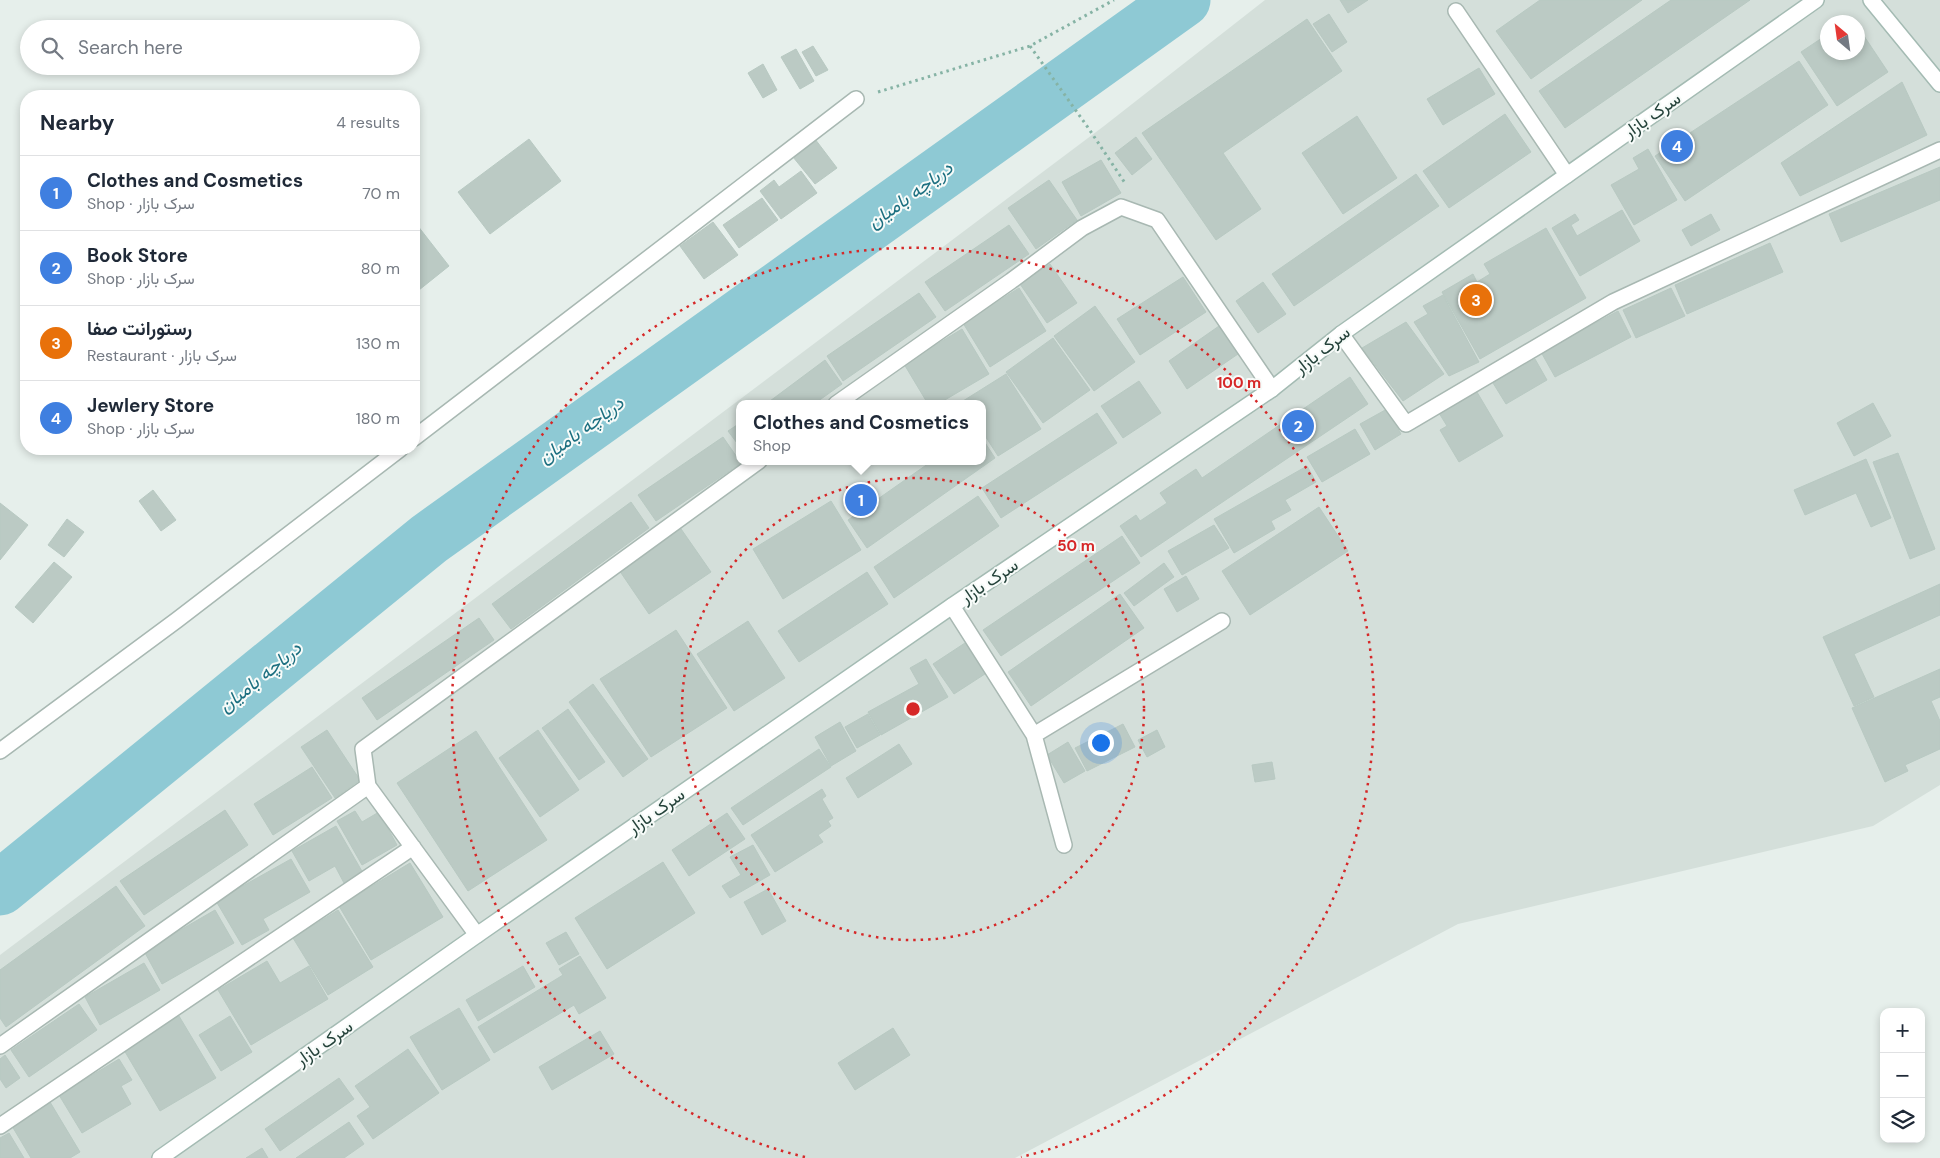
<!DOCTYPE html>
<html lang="en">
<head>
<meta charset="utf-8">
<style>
  :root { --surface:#fff; --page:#f2f2f3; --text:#1f2937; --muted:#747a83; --line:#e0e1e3; --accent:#7f5249 }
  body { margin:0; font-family:"DM Sans",Vazirmatn,sans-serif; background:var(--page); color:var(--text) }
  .controls { position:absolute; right:15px; bottom:15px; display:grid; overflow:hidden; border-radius:10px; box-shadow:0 2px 8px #0003 }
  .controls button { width:45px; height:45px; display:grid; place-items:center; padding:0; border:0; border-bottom:1px solid var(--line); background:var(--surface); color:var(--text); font:25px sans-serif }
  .compass { position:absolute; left:1820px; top:15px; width:45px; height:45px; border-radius:50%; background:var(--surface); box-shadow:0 2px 8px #0003; rotate:331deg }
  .you { position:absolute; left:1100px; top:742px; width:18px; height:18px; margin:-12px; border:4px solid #fff; border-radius:50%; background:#1a73e8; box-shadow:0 0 0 8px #1a73e833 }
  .badge { display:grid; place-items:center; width:32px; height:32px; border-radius:50%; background:var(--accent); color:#fff; font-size:16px; font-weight:700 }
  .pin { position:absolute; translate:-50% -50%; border:2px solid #fff; box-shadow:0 1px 5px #0006 }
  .popup { position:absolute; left:736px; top:400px; width:250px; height:65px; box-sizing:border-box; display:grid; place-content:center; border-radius:10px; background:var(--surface); filter:drop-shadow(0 1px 4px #0005); font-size:16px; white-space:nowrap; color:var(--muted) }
  .popup b { font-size:19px; color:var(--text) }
  .popup::after { content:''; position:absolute; left:50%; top:100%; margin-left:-10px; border:10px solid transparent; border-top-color:var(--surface) }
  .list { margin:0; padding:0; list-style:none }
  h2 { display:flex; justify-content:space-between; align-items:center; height:65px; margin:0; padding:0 20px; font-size:21px }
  h2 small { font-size:16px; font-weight:400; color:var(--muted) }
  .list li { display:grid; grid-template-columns:32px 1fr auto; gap:15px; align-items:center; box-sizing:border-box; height:75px; padding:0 20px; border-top:1px solid var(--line) }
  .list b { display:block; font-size:19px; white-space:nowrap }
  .list p { margin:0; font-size:16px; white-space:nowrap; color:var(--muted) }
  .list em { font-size:16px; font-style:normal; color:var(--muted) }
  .icon { flex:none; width:28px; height:28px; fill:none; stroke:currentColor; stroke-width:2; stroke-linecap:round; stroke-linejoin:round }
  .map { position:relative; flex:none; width:1940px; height:1158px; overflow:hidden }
  .search { position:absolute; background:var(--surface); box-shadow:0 2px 8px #0003; left:20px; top:20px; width:400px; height:55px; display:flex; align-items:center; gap:12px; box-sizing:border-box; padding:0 18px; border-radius:28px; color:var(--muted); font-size:19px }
  .panel { position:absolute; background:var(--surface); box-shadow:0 2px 8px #0003; left:20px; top:90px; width:400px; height:365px; border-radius:20px }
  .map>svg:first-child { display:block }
  .built { fill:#d4dfda; fill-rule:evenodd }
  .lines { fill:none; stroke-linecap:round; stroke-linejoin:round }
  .river { stroke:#8ec9d4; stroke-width:55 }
  .building { fill:#bbcac4; stroke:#b8c9c2 }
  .lane-casing { stroke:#a8b8b2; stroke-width:18 }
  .street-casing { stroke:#a8b8b2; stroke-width:18 }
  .secondary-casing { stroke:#a4bbb3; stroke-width:18 }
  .path { stroke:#86b3a5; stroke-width:3; stroke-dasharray:2.5 4; stroke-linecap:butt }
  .lane { stroke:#fff; stroke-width:15 }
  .street { stroke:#fff; stroke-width:15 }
  .secondary { stroke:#fff; stroke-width:15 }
  .ring { fill:none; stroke:#d62828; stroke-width:2.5; stroke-dasharray:2.5 5 }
  .labels { text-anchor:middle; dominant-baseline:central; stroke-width:4; stroke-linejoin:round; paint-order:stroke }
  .street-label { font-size:18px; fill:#24423a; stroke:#f7fbf9 }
  .water-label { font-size:19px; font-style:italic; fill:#1c6f80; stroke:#f7fbf9 }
  .centre { fill:#d62828; stroke:#f7fbf9; stroke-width:2.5 }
  .ring-label { font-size:15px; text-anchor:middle; font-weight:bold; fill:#d62828; stroke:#f7fbf9; stroke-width:4; stroke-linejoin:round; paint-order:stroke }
</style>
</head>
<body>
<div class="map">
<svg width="1940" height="1158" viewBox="0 0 1940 1158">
  <rect width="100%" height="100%" fill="#e6efeb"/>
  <path class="built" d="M1265,0H1940V785L1873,826L1458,924L1015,1158H0V955L1104,126ZM1828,22H1858V52H1828ZM740,404H982V461H740Z"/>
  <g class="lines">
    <path class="river" d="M0,888L429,539L1183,0"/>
  </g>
  <path class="building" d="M1340,0H1368L1348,13Z
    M1540,0H1642L1531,79L1496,31Z
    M1671,0H1750L1565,128L1539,91Z
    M1329,14L1347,42L1332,52L1313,24Z
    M1307,19L1342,71L1223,153L1261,209L1216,240L1142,133Z
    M1858,27L1888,72L1837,106L1801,52L1828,34V52H1858Z
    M813,46L828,70L816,76L802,52Z
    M796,49L814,81L800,89L781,57Z
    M1799,61L1828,105L1685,201L1655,156Z
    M763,64L777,90L763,98L748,73Z
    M1479,68L1495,94L1443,125L1427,99Z
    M1902,82L1927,135L1800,196L1781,163Z
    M1505,114L1531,152L1449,208L1423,171Z
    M1357,116L1397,178L1343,214L1302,153Z
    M1136,137L1152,159L1132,175L1115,153Z
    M529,139L561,181L490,234L458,192Z
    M815,139L837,168L815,184L793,157Z
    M1648,149L1677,200L1634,225L1611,185L1639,169L1633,158Z
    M1101,160L1121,193L1081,216L1062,182Z
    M1940,167V200L1841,242L1829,214Z
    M801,171L817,193L781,219L760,191L774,180L779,187Z
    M1416,174L1439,206L1294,306L1272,274Z
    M1049,180L1077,220L1036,249L1008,208Z
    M762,198L778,220L739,248L723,225Z
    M1622,210L1640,241L1580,276L1552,228L1575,214L1579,220L1571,225L1577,236Z
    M1711,214L1720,230L1691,246L1682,230Z
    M414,221L449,266L414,294Z
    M713,222L738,255L704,279L680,246Z
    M1009,225L1029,254L945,311L925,282Z
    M1546,228L1586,298L1480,359L1442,292L1473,274L1477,282L1490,274L1484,264Z
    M1770,243L1783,272L1687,314L1675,285Z
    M1050,264L1077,303L1047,323L1020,284Z
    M1183,277L1206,312L1140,355L1117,319Z
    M1263,282L1286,314L1258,333L1236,301Z
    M1019,288L1046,331L990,367L963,323Z
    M1671,288L1685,316L1636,338L1623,310Z
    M919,293L936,317L843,381L827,356Z
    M1443,295L1479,362L1449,376L1414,322L1428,314L1423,306Z
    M1095,306L1135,362L1094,391L1054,336Z
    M1618,311L1631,337L1555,377L1541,352Z
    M1406,322L1444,374L1403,401L1362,348Z
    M1219,326L1238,354L1187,389L1169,361Z
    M962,329L989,374L938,404H928L904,364Z
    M1053,338L1090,390L1043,423L1006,372Z
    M1535,359L1547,380L1506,404L1493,383Z
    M825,360L842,384L814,404H766Z
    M1006,374L1041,429L998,456L982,431V404H965L963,401Z
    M1350,377L1368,404L1141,557L1120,526L1136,515L1140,521L1167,503L1160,493L1196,469L1202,478Z
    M1139,381L1161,413L1123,438L1101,406Z
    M1474,387L1503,436L1459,462L1440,430L1447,426L1439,413L1450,407L1448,402Z
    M1873,403L1891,436L1854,456L1837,423Z
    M1387,409L1401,434L1375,450L1360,424Z
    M1097,413L1117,443L1001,518L982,488Z
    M740,423V447L728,431Z
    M1355,429L1370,454L1322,482L1307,457Z
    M723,437L741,463L656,521L638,495Z
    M982,438L995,458L867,548L848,520L932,461H982Z
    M1898,453L1935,549L1910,559L1873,462Z
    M1866,459L1891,518L1871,527L1856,493L1805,515L1794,490Z
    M1307,466L1316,482L1285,500L1291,510L1271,521L1275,529L1234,553L1214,519Z
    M153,490L176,520L161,531L139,501Z
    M978,496L999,526L894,598L874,567Z
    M831,501L861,550L783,599L753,549Z
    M631,502L649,528L511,629L492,604Z
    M0,503L28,525L0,560Z
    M1319,507L1348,551L1250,615L1222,571Z
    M67,519L84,532L64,557L48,545Z
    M1214,525L1229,548L1182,575L1168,551Z
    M679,526L711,572L649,614L617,567Z
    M1122,536L1140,563L1001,656L983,630Z
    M54,562L72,577L33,623L15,607Z
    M1164,563L1174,577L1134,606L1124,593Z
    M867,572L888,604L799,662L778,631Z
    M1186,576L1199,599L1177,612L1164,589Z
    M1940,584V615L1854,654L1874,697L1854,706L1823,637Z
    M1120,594L1144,628L1031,706L1008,672Z
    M479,618L494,640L377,720L362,698Z
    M748,621L785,678L734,711L697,654Z
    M676,630L727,708L651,757L600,679Z
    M968,641L988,672L954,694L933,664Z
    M926,659L948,697L881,735L868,712L919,684L910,668Z
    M1940,669V697L1931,701L1940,721V749L1905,765L1908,771L1885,782L1852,708Z
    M593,684L648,759L623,777L569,702Z
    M568,709L605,762L579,780L542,728Z
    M868,714L880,735L857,748L845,727Z
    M840,722L856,751L831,766L815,737Z
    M1123,724L1135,747L1087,771L1075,748Z
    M327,730L360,780L335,798L301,747Z
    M538,730L579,790L540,817L499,758Z
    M1157,730L1165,747L1147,757L1138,740Z
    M476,731L547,840L468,891L397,783Z
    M1068,742L1085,771L1064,783L1047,755Z
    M899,744L912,764L858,798L846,778Z
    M819,749L831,767L743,825L731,808Z
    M1272,762L1275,779L1255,782L1252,765Z
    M312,767L332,798L273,835L254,804Z
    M822,789L826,796L822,799L833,818L828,821L831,826L818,835L823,842L775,872L751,835Z
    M225,810L248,845L144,915L120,881Z
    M355,811L362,822L379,812L397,845L362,865L337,821Z
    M727,813L745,839L689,876L672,850Z
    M336,826L363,873L344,883L335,866L309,881L292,851Z
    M753,845L770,875L730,898L722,886L741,875L730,857Z
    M291,859L310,892L263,919L269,930L242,945L216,901Z
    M663,862L695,913L607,969L575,918Z
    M410,863L443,917L371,960L339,906Z
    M116,886L145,926L6,1027L0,1018V970Z
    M768,889L786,921L762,935L744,902Z
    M215,910L234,943L162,984L144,951Z
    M338,910L373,967L328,995L293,938Z
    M566,932L579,954L559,965L546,943Z
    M580,956L606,998L579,1014L574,1005L494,1053L478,1027L563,975L559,969Z
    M267,961L280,983L309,966L328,999L251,1045L218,990Z
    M144,963L160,990L100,1025L85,997Z
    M523,966L535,987L478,1021L466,1000Z
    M79,1004L97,1030L29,1077L11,1050Z
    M459,1008L490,1060L442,1090L410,1037Z
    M179,1016L216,1078L160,1111L124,1050Z
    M230,1016L252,1052L221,1071L199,1035Z
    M893,1028L910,1055L855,1090L838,1063Z
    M600,1031L614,1054L552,1090L539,1067Z
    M408,1049L439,1093L373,1139L357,1116L370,1107L355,1086Z
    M5,1055L20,1078L6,1088L0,1079V1059Z
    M119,1059L132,1080L121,1086L131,1104L82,1133L59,1095Z
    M339,1078L354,1099L280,1151L265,1129Z
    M50,1102L80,1152L70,1158H31L12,1126Z
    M349,1122L364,1144L344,1158H296Z
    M9,1133L24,1158H0V1138Z
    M262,1148L268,1158H246Z"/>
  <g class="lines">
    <g class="lane-casing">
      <path id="lane" d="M1341,334L1406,424L1613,302L1940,150"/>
    </g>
    <g class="street-casing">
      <path id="street" d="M1456,11L1567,175
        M836,404L1011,281L1082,228L1121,207L1157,220L1272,389
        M414,438L856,99
        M952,606L1034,735L1222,621
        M1034,735L1064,845
        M0,751L177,620L400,449
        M477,935L368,786L363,749L759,461
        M0,1046L368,786
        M0,1126L413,847"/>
    </g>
    <g class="secondary-casing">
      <path id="secondary" d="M1871,0L1940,84
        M160,1158L477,935L952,606L1272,389L1341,334L1816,0"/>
    </g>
    <path class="path" d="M1030,46L1089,129L1125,183
      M878,92L1030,46L1114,0"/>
    <use href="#lane" class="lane"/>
    <use href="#street" class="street"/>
    <use href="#secondary" class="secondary"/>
  </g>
  <g class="ring">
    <circle cx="913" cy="709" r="231"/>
    <path d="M805 1157A461 461 0 1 1 1021 1157"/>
  </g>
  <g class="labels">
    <g class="street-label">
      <text transform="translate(1652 115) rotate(-35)">سرک بازار</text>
      <text transform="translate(1322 350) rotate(-38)">سرک بازار</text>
      <text transform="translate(989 581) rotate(-34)">سرک بازار</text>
      <text transform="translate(656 811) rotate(-35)">سرک بازار</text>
      <text transform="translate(324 1043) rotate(-35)">سرک بازار</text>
    </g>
    <g class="water-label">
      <text transform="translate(910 195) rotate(-36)">دریاچه بامیان</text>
      <text transform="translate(581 430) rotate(-36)">دریاچه بامیان</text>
      <text transform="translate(260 677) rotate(-39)">دریاچه بامیان</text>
    </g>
  </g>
  <circle cx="913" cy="709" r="8" class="centre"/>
  <g class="ring-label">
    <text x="1239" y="388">100 m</text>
    <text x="1076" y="551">50 m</text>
  </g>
</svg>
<div class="controls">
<button>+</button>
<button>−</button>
<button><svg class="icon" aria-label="layers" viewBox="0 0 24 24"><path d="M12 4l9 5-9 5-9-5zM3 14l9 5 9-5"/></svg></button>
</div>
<svg class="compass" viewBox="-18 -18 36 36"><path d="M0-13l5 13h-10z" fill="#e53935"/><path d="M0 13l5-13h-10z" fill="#747a83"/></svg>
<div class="you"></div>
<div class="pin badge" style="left:861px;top:500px;background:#3f7fe0">1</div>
<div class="popup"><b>Clothes and Cosmetics</b>Shop</div>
<div class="pin badge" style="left:1298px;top:426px;background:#3f7fe0">2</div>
<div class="pin badge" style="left:1476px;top:300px;background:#e8710a">3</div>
<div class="pin badge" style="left:1677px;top:146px;background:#3f7fe0">4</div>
<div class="search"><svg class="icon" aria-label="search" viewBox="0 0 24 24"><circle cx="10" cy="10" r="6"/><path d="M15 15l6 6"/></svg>Search here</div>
<section class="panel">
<h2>Nearby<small>4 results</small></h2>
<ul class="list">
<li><span class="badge" style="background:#3f7fe0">1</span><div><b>Clothes and Cosmetics</b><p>Shop · سرک بازار</p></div><em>70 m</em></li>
<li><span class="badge" style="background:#3f7fe0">2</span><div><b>Book Store</b><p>Shop · سرک بازار</p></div><em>80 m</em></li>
<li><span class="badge" style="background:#e8710a">3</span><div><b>رستورانت صفا</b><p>Restaurant · سرک بازار</p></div><em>130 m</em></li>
<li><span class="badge" style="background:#3f7fe0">4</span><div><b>Jewlery Store</b><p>Shop · سرک بازار</p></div><em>180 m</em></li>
</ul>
</section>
</div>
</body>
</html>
